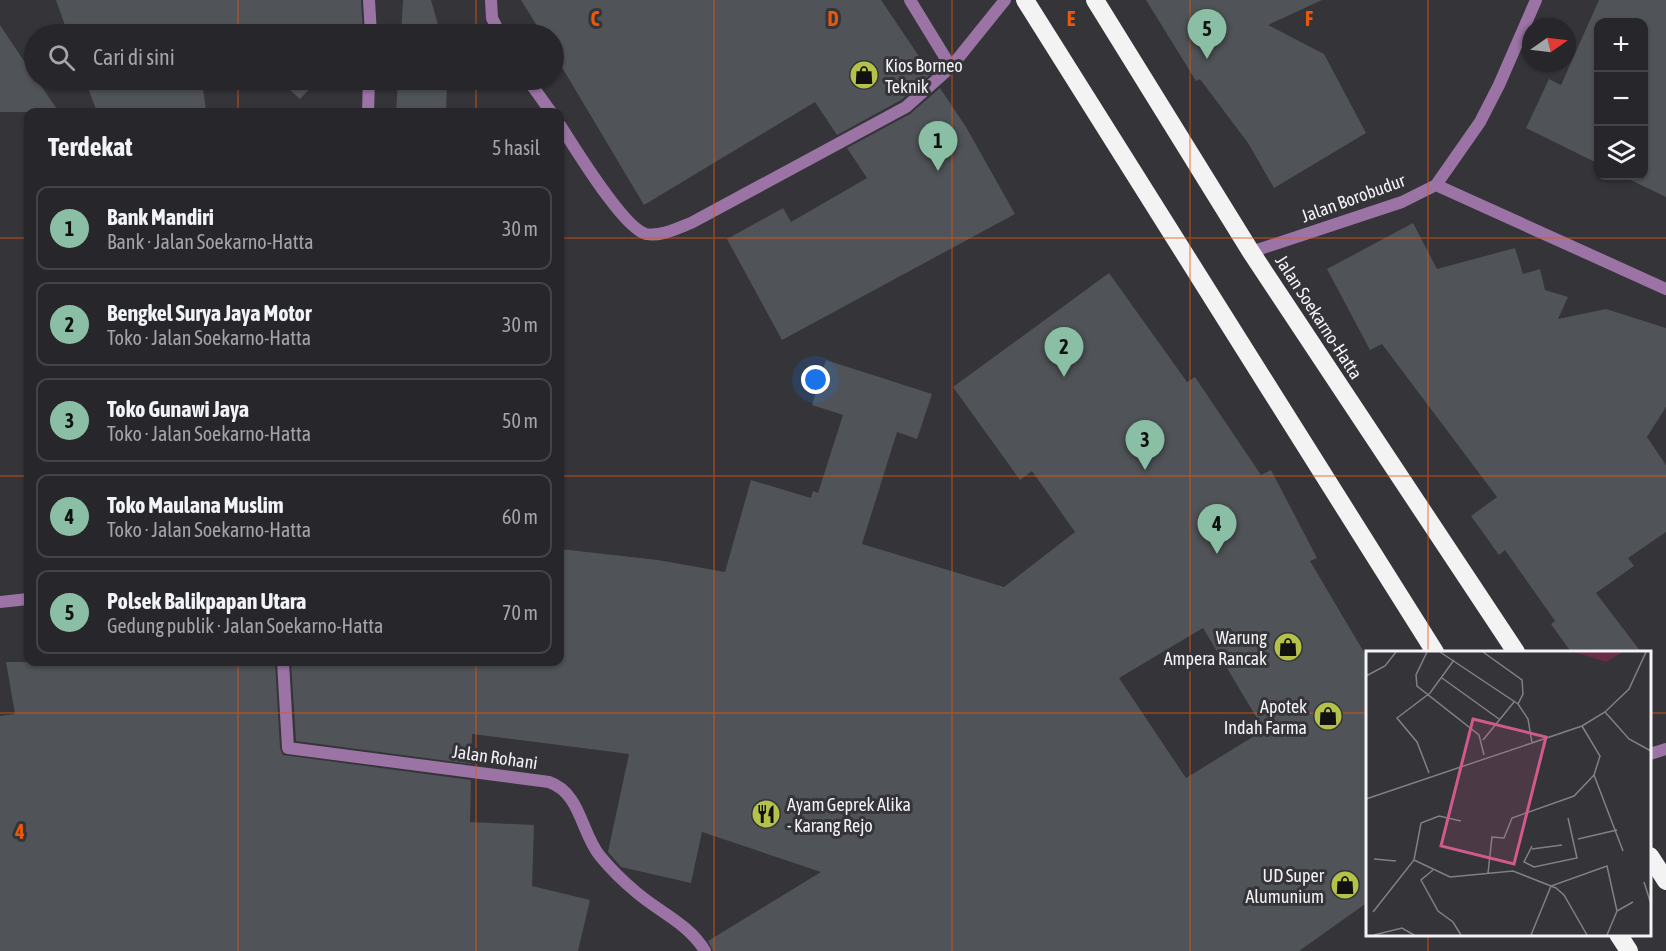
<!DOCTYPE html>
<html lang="id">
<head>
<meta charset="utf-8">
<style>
  :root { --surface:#27272b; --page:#333337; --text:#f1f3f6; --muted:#a4a5a9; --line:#434447; --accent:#8abfa5 }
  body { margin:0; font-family:"Asap Condensed",sans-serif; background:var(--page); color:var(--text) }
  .controls { position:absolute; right:18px; top:18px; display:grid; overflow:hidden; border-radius:12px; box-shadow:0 2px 4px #0004 }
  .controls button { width:54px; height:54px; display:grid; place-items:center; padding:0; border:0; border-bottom:2px solid var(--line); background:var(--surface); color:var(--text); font:30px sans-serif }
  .compass { position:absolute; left:1522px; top:18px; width:54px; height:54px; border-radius:50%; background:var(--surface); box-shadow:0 2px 4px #0004; rotate:76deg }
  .you { position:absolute; left:816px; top:380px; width:21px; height:21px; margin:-15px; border:4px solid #fff; border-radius:50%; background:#1a73e8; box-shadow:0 0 0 9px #1a73e833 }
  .badge { display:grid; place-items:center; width:39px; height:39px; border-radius:50%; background:var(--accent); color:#111; font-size:20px; font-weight:700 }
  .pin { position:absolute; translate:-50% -50px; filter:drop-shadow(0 2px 3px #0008) }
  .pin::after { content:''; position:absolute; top:32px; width:21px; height:18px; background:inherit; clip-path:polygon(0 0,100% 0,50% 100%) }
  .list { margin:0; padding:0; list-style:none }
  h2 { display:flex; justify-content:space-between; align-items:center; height:78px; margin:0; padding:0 24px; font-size:26px }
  h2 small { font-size:20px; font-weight:400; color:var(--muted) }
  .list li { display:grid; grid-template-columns:39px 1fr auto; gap:18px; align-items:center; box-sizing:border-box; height:84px; margin:0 12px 12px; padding:0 12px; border:2px solid var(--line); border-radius:12px }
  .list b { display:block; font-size:22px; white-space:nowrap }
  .list p { margin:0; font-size:20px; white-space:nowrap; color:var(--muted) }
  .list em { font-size:20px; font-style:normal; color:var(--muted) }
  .icon { flex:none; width:33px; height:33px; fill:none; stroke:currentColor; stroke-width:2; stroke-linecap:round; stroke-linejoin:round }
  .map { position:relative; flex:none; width:1666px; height:951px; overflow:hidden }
  .search { position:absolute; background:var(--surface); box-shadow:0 2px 4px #0004; left:24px; top:24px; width:540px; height:66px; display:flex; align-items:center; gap:15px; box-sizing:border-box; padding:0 21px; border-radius:33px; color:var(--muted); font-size:22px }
  .panel { position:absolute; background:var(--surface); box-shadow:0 2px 4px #0004; left:24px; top:108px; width:540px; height:558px; border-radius:12px }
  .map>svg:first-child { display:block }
  .building { fill:#505357; fill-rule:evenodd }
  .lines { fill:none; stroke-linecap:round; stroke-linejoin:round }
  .lane { stroke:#9b74a5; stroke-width:12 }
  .street { stroke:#9b74a5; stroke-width:12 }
  .highway { stroke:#f3f3f3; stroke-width:18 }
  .grid { fill:none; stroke:#e8590c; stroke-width:1.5; stroke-opacity:0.55 }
  .labels { text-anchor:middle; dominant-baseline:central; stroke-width:6; stroke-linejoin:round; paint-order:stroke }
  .poi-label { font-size:18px; fill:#f4f4f7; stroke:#343439; text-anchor:end }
  .street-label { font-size:18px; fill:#f4f4f7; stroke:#343439 }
  .inset-road { fill:none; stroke:#818185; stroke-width:1.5 }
  .view { fill:#d15a8a; fill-opacity:0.15; stroke:#d15a8a; stroke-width:3 }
  .inset-edge { fill:none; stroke:#f4f4f7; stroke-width:3 }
  .grid-label { font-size:20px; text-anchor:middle; font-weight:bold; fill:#e8590c; stroke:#343439; stroke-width:6; stroke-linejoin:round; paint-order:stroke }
</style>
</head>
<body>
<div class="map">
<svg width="1666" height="951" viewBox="0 0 1666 951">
  <rect width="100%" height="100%" fill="#343439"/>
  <path class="building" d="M56,0H361L363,33L361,34H68Z
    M403,0H431L440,32L450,31V34H401Z
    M521,0H881L931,74L901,100L837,135L815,102L644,205L554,54V34H542Z
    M1146,0H1322L1268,25L1324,54L1366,133L1274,188L1248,143L1200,79L1196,81Z
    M1599,0H1666V197L1622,176H1644V22H1599V164L1526,128L1549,79L1561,85Z
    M0,25L34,76V80H37L59,112H0Z
    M85,80H202L206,112H97Z
    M279,80H318L300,99Z
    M398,80H454L455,84L447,85L446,112H396Z
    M940,88L966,127L1015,214L782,340L727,239L783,208L791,222L867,178L847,148L910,114Z
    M1413,223L1437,269L1515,248L1523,274L1540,269L1545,290L1568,297L1558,319L1606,309L1666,328V407L1647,437L1666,465V532L1628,558L1634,566L1596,593L1641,652H1571L1551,624L1555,621L1505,550L1499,555L1471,516L1497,497L1382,344L1370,350L1327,269Z
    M1109,273L1187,382L1195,377L1261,475L1271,470L1317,558L1310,561L1368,659V902L1299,951H713L708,941L821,872L702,832L691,883L621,867L608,852L629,754L472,734L471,764L296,741L291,662H560V549L658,560L725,572L751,480L811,498L813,491L818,493L843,415L812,405L826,360L932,394L917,439L897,432L862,544L1004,587L1075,532L1032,471L1020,480L953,387ZM1203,628L1264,730L1186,778L1119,678Z
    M6,662H275L280,748L283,755L471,780L470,822L534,825L532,886L590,900L578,951H0V716L15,714Z"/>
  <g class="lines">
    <path class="lane" d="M491,0L492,18L500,34
      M910,0L951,67
      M528,80L551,112
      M560,125C575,148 623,228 646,234C660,237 678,228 691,223L906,107L951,67L1005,0"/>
    <path class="street" d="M369,0L371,34
      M368,112L369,80
      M1436,185L1666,289
      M1251,252L1402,202L1436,185L1480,122L1499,85L1536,0
      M0,602L28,599
      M283,662L288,748L549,782C581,793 581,833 600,856C609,867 624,882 636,892C659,912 689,924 705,951
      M1650,754L1666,749"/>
    <path class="highway" d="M1025,0L1435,652
      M1095,0L1251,252L1516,652
      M1650,856L1666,881
      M1618,934L1629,951"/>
  </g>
  <path class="grid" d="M238,0V34M476,0V34M714,0V951M952,0V951M1190,0V951M1428,0V652M238,80V112M476,80V112M0,238H28M560,238H1666M0,476H28M560,476H1666M238,662V951M476,662V951M0,713H1368M1650,713H1666M1428,934V951"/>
  <defs>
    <g id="shop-disc" transform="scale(1.5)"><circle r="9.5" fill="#b4c24a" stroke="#343439"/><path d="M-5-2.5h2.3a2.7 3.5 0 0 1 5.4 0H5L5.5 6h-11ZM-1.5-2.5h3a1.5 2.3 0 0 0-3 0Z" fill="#111"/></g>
    <g id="restaurant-disc" transform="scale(1.5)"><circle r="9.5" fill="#b4c24a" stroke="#343439"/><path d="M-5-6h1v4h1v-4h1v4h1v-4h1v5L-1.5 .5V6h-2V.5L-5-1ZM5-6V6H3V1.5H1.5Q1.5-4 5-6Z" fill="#111"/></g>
  </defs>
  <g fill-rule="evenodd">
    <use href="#shop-disc" x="864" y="75"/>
    <use href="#shop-disc" x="1288" y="647"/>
    <use href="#shop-disc" x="1328" y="716"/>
    <use href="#restaurant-disc" x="766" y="814"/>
    <use href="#shop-disc" x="1345" y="885"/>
  </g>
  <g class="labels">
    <g class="poi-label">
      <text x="885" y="65" text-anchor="start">Kios Borneo<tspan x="885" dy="21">Teknik</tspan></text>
      <text x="1267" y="637">Warung<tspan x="1267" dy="21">Ampera Rancak</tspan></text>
      <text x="1307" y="706">Apotek<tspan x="1307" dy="21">Indah Farma</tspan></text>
      <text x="787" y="804" text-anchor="start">Ayam Geprek Alika<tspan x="787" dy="21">- Karang Rejo</tspan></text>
      <text x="1324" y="875">UD Super<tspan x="1324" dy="21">Alumunium</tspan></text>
    </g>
    <g class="street-label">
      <text transform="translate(1353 198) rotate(-20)">Jalan Borobudur</text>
      <text transform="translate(1319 317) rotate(57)">Jalan Soekarno-Hatta</text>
      <text transform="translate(495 757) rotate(8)">Jalan Rohani</text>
    </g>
  </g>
  <g transform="translate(1366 651)">
    <rect width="285" height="285" fill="#343439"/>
    <path d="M208,1H257L240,11Z" fill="#682c47"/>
    <path class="inset-road" d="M61,1L50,24L51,35L113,84L118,104M74,1L152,53L162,68L166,92M117,1L156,29L157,43L152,53M0,25L19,15L30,1M76,27L133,68M239,61L263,88L285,100M117,89L148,51M63,122L51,91L31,67L64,42L88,9M228,124L257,200M0,148L216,75L239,61L263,38L280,1M212,188L251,179M166,195L158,211L168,216L211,207L202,167M166,198L196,194M8,208L30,210M48,209L84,226L147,220L190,237L198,244L221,284M67,219L55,229L72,260L87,271L95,284M122,222L126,186L138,187L146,167L208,145L228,124L234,105L216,75M278,231L285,253M251,260L267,251M7,261L48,209L55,172L73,165L95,170M8,284L36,277L48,284M165,284L185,235L241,215L251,260L241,284"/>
    <path class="view" d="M107,68L180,86L148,213L75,195Z"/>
    <rect width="285" height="285" class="inset-edge"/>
  </g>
  <g class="grid-label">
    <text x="595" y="26">C</text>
    <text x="833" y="26">D</text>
    <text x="1071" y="26">E</text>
    <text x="1309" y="26">F</text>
    <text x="20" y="839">4</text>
  </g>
</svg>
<div class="controls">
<button>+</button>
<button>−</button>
<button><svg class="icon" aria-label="layers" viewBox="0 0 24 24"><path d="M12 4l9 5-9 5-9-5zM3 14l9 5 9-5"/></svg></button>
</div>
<svg class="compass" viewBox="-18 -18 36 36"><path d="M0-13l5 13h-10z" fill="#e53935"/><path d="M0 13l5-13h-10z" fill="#a4a5a9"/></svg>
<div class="you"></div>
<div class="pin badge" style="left:938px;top:171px">1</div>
<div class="pin badge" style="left:1064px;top:377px">2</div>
<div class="pin badge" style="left:1145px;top:470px">3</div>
<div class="pin badge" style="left:1217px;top:554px">4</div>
<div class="pin badge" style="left:1207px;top:59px">5</div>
<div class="search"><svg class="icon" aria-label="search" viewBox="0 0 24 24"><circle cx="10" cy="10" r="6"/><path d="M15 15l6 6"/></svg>Cari di sini</div>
<section class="panel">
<h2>Terdekat<small>5 hasil</small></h2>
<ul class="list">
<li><span class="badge">1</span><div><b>Bank Mandiri</b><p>Bank · Jalan Soekarno-Hatta</p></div><em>30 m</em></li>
<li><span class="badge">2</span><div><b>Bengkel Surya Jaya Motor</b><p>Toko · Jalan Soekarno-Hatta</p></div><em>30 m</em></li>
<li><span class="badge">3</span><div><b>Toko Gunawi Jaya</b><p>Toko · Jalan Soekarno-Hatta</p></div><em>50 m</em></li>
<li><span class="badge">4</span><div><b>Toko Maulana Muslim</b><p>Toko · Jalan Soekarno-Hatta</p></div><em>60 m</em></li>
<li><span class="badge">5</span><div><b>Polsek Balikpapan Utara</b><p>Gedung publik · Jalan Soekarno-Hatta</p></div><em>70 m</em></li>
</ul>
</section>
</div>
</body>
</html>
